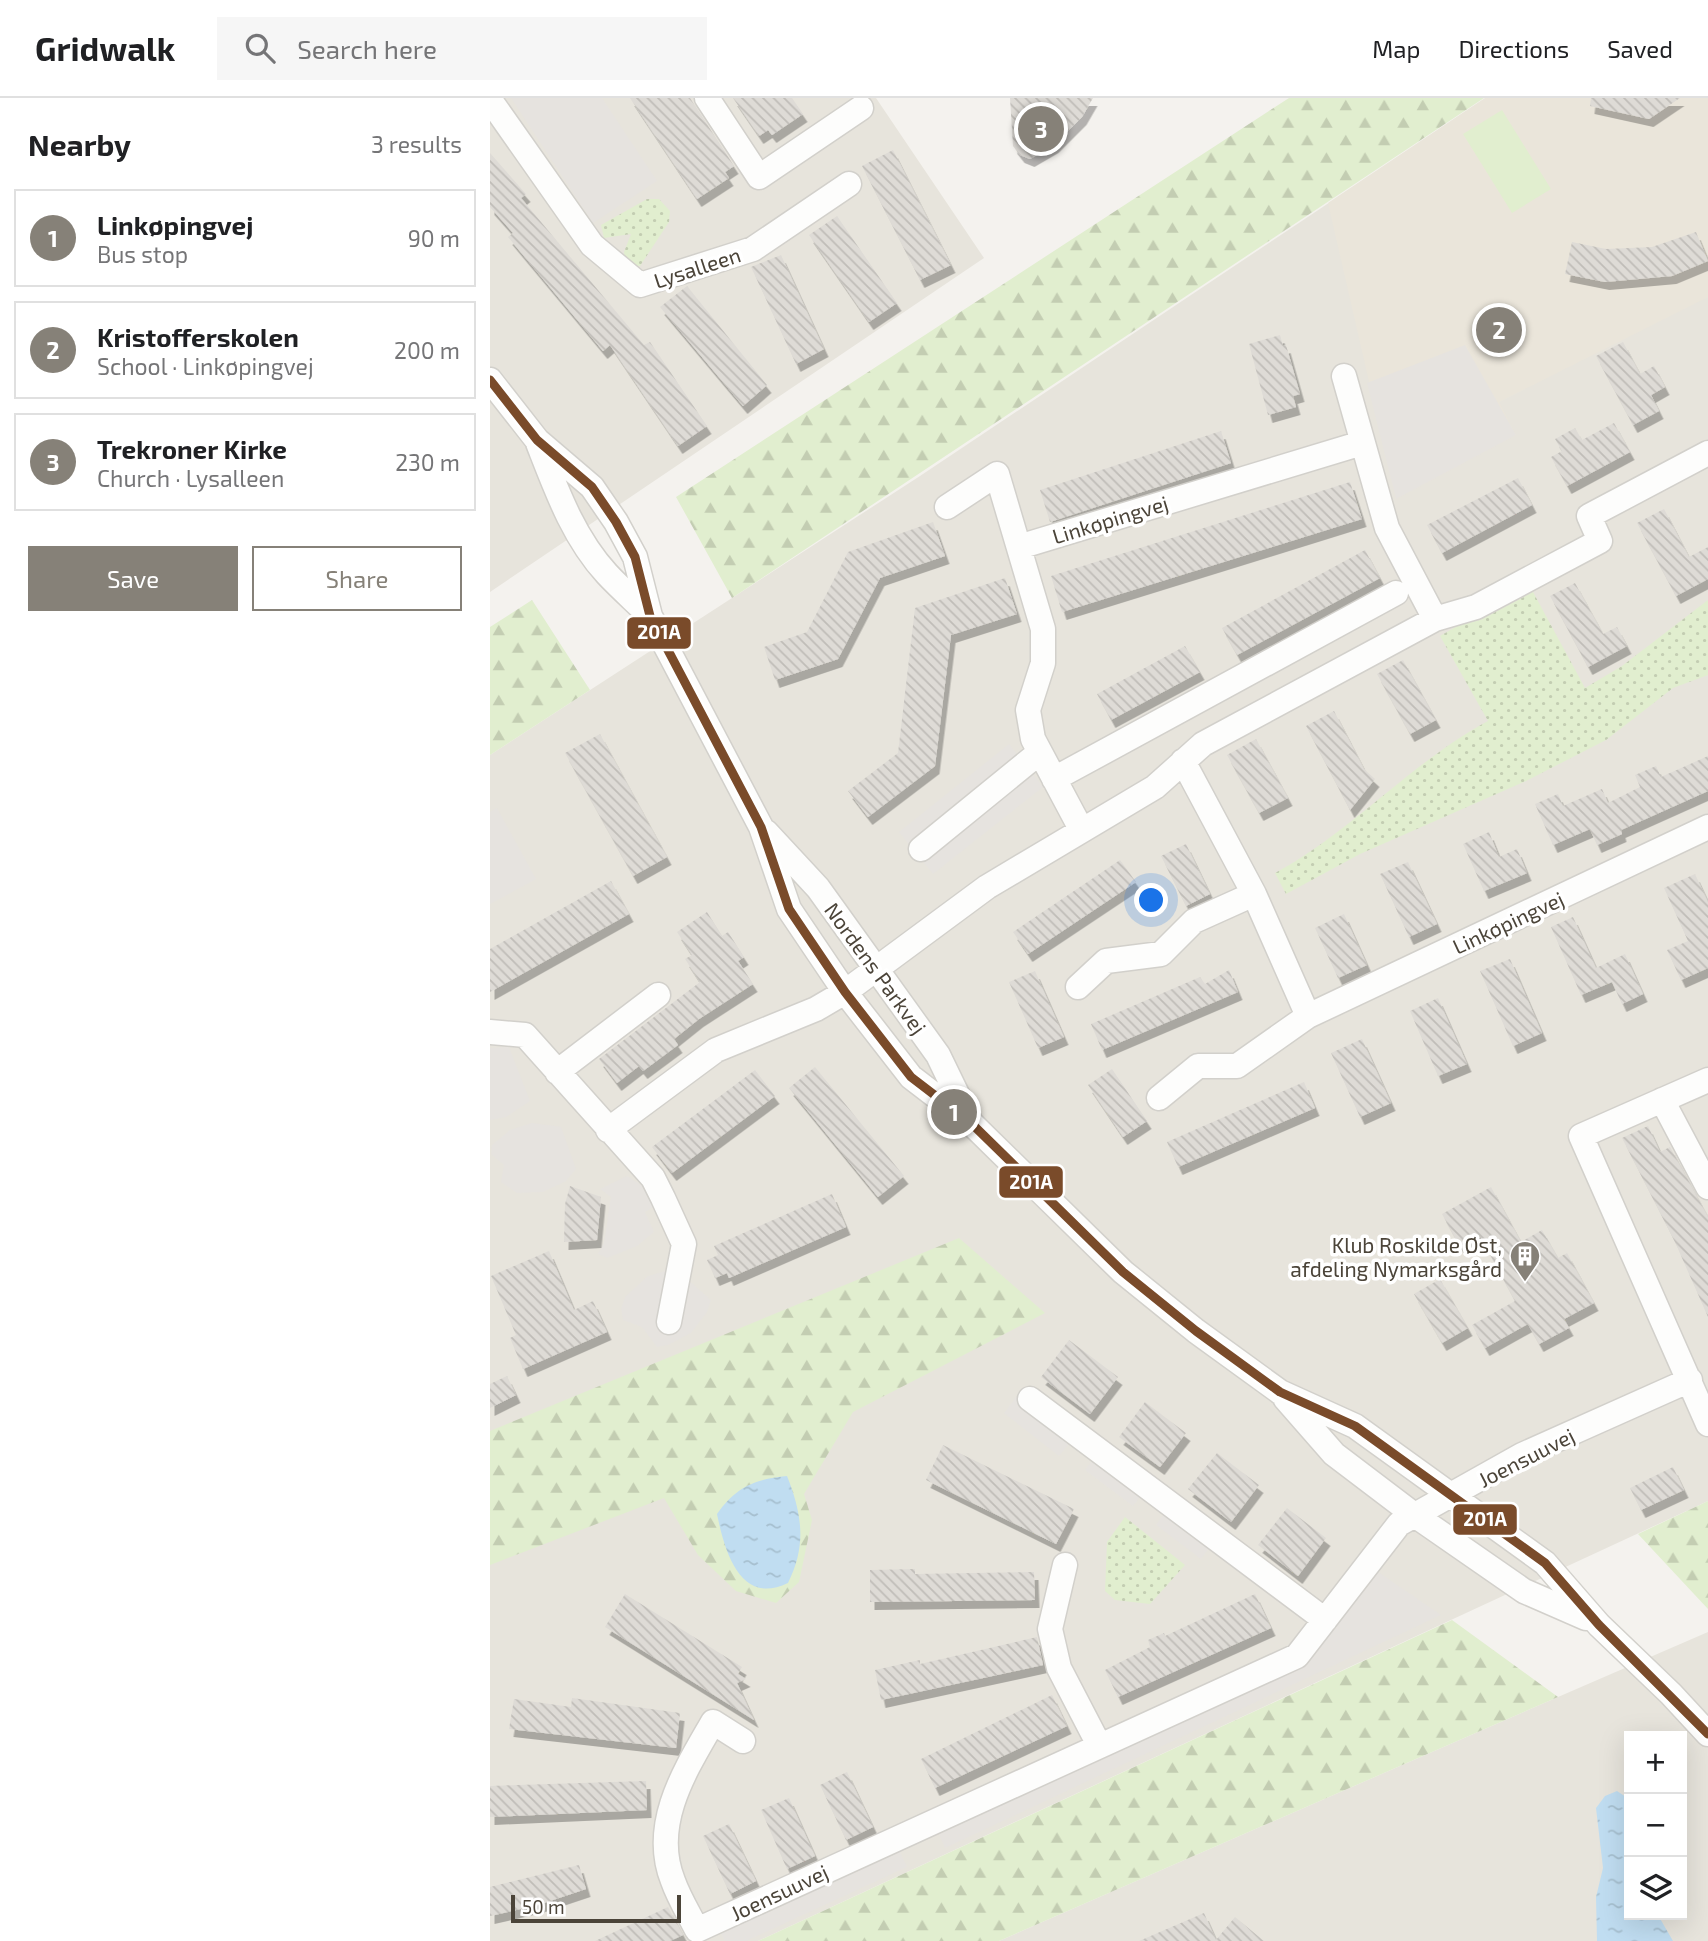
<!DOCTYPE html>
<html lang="en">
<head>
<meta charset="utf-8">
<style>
  :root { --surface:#fff; --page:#f6f6f6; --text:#202124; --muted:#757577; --line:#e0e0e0; --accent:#868178 }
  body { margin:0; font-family:"Exo 2",sans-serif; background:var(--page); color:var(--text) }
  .controls { position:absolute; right:21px; bottom:21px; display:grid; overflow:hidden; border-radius:0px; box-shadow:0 7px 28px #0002 }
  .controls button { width:63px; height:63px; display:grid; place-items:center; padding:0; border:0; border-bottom:2px solid var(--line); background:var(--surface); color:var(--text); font:35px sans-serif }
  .scale { position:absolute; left:21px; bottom:18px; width:170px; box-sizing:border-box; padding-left:7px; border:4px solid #4b4439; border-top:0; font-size:19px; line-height:24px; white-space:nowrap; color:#4b4439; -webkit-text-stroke:5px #fff; paint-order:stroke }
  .you { position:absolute; left:662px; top:803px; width:24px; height:24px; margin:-18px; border:5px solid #fff; border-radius:50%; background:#1a73e8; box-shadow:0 0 0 10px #1a73e833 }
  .badge { display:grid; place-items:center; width:46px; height:46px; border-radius:50%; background:var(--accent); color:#fff; font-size:23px; font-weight:700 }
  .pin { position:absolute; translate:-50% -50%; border:4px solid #fff; box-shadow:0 2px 7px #0006 }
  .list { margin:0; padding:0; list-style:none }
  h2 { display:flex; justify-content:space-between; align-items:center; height:91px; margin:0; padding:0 28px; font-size:30px }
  h2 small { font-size:23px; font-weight:400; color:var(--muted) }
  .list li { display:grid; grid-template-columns:46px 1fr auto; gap:21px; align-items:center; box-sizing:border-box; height:98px; margin:0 14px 14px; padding:0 14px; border:2px solid var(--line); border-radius:0px }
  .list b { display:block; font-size:26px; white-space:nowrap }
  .list p { margin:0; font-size:23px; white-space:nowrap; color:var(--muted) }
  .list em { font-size:23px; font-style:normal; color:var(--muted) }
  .actions { display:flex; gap:14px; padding:21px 28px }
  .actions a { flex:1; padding:16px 0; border:2px solid var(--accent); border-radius:0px; text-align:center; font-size:24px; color:var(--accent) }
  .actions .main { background:var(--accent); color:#fff }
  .icon { flex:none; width:38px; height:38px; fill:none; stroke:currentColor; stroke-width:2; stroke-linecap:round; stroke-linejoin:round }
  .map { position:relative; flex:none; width:1218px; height:1843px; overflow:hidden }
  header { display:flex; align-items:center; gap:42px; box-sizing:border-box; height:98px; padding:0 35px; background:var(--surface); border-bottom:2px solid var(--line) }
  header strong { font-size:33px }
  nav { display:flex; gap:38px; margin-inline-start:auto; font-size:24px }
  .search { width:490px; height:63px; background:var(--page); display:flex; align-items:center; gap:18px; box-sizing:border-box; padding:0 24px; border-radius:0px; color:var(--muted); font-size:26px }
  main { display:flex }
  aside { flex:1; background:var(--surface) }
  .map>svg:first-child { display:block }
  .residential { fill:#e7e4dc; fill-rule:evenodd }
  .education { fill:#eae5da }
  .forest { fill:url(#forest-firs) }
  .park { fill:url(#park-dots) }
  .garden { fill:#e1eecf }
  .parking { fill:#e6e3df }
  .water { fill:url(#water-ripples) }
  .building { fill:url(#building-back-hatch); filter:url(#shadow) }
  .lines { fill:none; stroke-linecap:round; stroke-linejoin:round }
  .minor-casing { stroke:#d2d0cb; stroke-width:27 }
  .minor { stroke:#fdfdfc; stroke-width:24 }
  .bus-1-casing { stroke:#fff; stroke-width:14 }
  .bus-1 { stroke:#7a4b2a; stroke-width:9 }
  .labels { text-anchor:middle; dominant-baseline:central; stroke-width:7; stroke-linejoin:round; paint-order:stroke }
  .street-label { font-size:21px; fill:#4b4439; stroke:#fff }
  .poi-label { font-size:21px; fill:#4b4439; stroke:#fff; text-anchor:end }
  .line-badge { stroke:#fff; stroke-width:2.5 }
  .badge-label { font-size:19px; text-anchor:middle; font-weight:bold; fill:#fff }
</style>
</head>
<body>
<header>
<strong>Gridwalk</strong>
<div class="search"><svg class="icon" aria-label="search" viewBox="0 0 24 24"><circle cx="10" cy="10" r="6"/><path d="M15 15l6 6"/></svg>Search here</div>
<nav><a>Map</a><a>Directions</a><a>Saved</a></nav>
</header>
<main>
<aside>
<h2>Nearby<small>3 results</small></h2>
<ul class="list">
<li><span class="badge">1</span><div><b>Linkøpingvej</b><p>Bus stop</p></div><em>90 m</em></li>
<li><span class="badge">2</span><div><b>Kristofferskolen</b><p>School · Linkøpingvej</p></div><em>200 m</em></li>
<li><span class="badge">3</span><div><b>Trekroner Kirke</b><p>Church · Lysalleen</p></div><em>230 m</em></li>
</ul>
<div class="actions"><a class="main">Save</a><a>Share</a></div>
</aside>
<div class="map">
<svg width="1218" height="1843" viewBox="0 0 1218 1843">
  <defs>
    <pattern id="forest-firs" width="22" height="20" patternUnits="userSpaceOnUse" patternTransform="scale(1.75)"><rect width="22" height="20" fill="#e1eecf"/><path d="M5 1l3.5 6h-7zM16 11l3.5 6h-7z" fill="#c3cdb2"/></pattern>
    <pattern id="park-dots" width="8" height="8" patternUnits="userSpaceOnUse" patternTransform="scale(1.75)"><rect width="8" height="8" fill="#e1eecf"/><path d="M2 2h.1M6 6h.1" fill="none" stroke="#c3cdb2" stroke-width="1.8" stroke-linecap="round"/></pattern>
    <pattern id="water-ripples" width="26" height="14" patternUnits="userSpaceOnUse" patternTransform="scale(1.75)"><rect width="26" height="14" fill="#c0ddf1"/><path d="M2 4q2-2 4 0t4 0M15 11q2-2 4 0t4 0" fill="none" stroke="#a6bfcf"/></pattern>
    <pattern id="building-back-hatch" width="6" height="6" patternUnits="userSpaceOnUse" patternTransform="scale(1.75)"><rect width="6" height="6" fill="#dedbd6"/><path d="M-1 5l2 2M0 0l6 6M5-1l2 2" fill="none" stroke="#c0bdb8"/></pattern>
    <filter id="shadow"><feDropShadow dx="4.5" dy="8" stdDeviation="0" flood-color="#0004"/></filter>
  </defs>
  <rect width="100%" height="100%" fill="#f4f2ee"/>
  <path class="residential" d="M0,0H386L494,160L0,494Z
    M996,0H1218V1403L268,1843H0V657L430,378Z
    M1218,1534V1843H509L1068,1599ZM1139,1638H1192V1817H1139Z"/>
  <path class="education" d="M995,0H1218V199L1009,304L1026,337L906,401L838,105Z"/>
  <path class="forest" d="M799,0H994L242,500L186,399Z
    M42,502L100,592L0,657V529Z
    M469,1140L555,1215L363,1314L314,1396L322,1422L309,1484L286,1505L246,1493L208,1457L174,1400L0,1467V1333Z
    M1218,1403V1511L1148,1436Z
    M962,1522L1068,1599L509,1843H268Z"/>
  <path class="park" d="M157,101H169L180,113L179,124L150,168H141L135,163L134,154L141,136L114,140L111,127Z
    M1043,494L1095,590L1132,568L1218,502V577L1183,590L1116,642L1036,683L870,756L796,796L785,775C863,733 920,665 998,623L950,538L969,527L990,522Z
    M635,1419L695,1467L660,1506L625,1502L615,1493L617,1444Z"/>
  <path class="garden" d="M1012,12L1061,91L1022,115L973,36Z"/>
  <path class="parking" d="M21,0H112L167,83L103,125Z
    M975,247L1026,337L906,401L877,285Z
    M519,646L553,689L443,776L409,734Z
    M7,710L46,781L0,806V714Z
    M19,949L40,1003L16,1019L0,1022V950Z
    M42,1025L71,1029L86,1071L76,1083L53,1094L27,1095L11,1084L14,1067L1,1056L2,1047L20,1032Z
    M137,1078L154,1089L165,1108L155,1114L164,1134L147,1148L117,1160L108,1156L114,1145L121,1099L110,1091Z
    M185,1170L221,1202L217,1214L201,1235L178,1247L167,1249L152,1229L133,1222L131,1211L135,1199L158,1178Z
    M530,1294L586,1337L569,1358L514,1315Z
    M609,1353L657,1390L643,1408L595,1372Z
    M680,1407L726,1441L711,1461L666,1427Z
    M872,1463L951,1517L455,1750L441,1719L802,1552Z
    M401,1735L417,1769L256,1843H235L223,1819Z"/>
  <path class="water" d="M297,1378C312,1416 317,1447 298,1485C249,1509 234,1450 227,1416C246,1389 265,1381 297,1378Z
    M1127,1693L1139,1701V1817H1168L1183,1843H1107L1106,1799L1113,1770L1106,1710L1115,1698Z"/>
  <path class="building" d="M140,0H200L244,68L235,74L239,80L207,101Z
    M243,0H302L313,16L282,37L278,32L269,38Z
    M520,0H603L592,19L564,47L540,61L530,57L523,48Z
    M1101,0H1190L1159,21L1100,8Z
    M403,52L461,167L430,182L372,68Z
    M0,55L36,96L31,100L154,247L160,244L217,328L188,348L120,247L113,253L18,139L23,135L0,109Z
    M347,118L407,205L379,224L319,137Z
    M1206,134L1218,163L1182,178L1115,184L1075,176L1082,144L1116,151L1162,149Z
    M291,157L334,251L306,266L261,169Z
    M197,188L277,287L253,308L170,209Z
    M790,237L793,248L796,247L810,296L803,298L806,309L778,317L759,246Z
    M1133,244L1150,276L1164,268L1175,289L1161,297L1169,313L1143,327L1106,258Z
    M1124,325L1140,354L1077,388L1061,359L1072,353L1065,341L1085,330L1092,342Z
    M731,333L741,365L560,424L550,392Z
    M1028,380L1042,407L952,455L937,427Z
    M860,384L872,421L572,514L561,478Z
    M1174,411L1199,459L1218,449V481L1186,498L1147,425Z
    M443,424L455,458L390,480L348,561L285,582L274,549L317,534L358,454Z
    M875,452L890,480L747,557L732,530Z
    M515,480L527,516L461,537L445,668L378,719L358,693L408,655L425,510Z
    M1085,485L1113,536L1127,529L1137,548L1098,569L1060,498Z
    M695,548L710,574L621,622L607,596Z
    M913,562L946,622L920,636L887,576Z
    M844,613L874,671L885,681L860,712L816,628Z
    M110,636L177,759L143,778L75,655Z
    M766,641L798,700L769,715L737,657Z
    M1218,658V693L1131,732L1132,736L1107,747L1100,731L1063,747L1045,706L1068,696L1073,708L1112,691L1118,705L1150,689L1145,677L1166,668L1171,679Z
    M999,734L1009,759L1027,751L1037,775L994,793L973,746Z
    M696,746L720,796L696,808L671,758Z
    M630,762L646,784L538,856L523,834Z
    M918,764L947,826L919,839L890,776Z
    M1205,776L1218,804V870L1191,882L1177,852L1198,843L1174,790Z
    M121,783L139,816L0,894V851Z
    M217,814L232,838L238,834L254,859L248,863L263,886L209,921L184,941L188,947L153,973L149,968L127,985L109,961L210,884L195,861L202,857L187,834Z
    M854,816L877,867L848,880L825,830Z
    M1083,819L1106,870L1135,856L1153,896L1132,906L1122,884L1091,897L1061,829Z
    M1020,861L1052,935L1023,948L990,873Z
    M739,872L748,894L612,952L601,926L710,879L715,886Z
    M545,873L574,939L548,950L519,884Z
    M948,900L977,966L948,978L920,913Z
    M872,941L901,1005L870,1019L841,955Z
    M325,969L414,1078L388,1099L299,990Z
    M622,971L657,1023L633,1039L598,987Z
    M265,972L285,998L182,1075L162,1049Z
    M814,984L825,1010L688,1069L677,1044Z
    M1158,1028L1170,1054L1180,1049L1218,1119V1219L1185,1144L1132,1040Z
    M80,1088L111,1099L107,1142L74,1144L75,1106Z
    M1001,1089L1031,1144L1052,1132L1068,1160L1077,1155L1104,1205L1074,1221L1079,1230L1049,1246L1038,1226L995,1250L982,1227L1025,1203L989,1136L969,1147L952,1116Z
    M342,1096L356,1129L239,1180L237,1175L225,1180L217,1162L228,1157L224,1148Z
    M59,1153L84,1212L103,1203L117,1234L33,1271L20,1240L26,1237L1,1178Z
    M950,1181L978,1230L952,1245L924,1196Z
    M579,1242L628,1279L600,1316L551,1279Z
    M17,1278L26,1297L0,1310V1286Z
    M655,1304L696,1335L670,1369L629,1339Z
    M453,1347L584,1411L566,1446L436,1382Z
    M727,1355L769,1387L741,1424L698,1391Z
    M1183,1369L1194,1392L1151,1412L1140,1390Z
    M797,1410L836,1440L808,1478L768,1447Z
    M425,1471V1476L544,1474L545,1502L380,1504V1472Z
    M135,1496L252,1569L248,1576L256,1581L247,1585L264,1622L115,1529Z
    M765,1496L781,1530L628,1599L615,1572L660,1549L658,1542L674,1535L675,1538Z
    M547,1539L553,1567L391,1602L385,1572L430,1562V1566Z
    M562,1597L577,1628L445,1690L431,1661Z
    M82,1600L190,1615L186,1650L19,1631L24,1601L81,1609Z
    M357,1674L383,1729L356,1742L330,1687Z
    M156,1683L157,1712L0,1719V1688Z
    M299,1700L325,1758L297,1771L271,1712Z
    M239,1726L266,1783L240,1796L213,1738Z
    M89,1767L96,1791L48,1807L0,1818V1789Z
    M178,1809L193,1837L180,1843H105Z
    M714,1815L726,1842L745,1819L774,1843H649Z"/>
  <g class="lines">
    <g class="minor-casing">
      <path id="minor" d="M217,0L269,79L371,10
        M0,2L102,147L150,187L263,151L359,86
        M854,278L897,430L945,521
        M0,282L47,342L102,389L126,424L145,459L160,518L271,729L299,811L355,894L421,979L481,1025L633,1174L706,1233L790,1294L865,1328L1055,1465L1109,1527L1181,1596L1218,1636
        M48,345C66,391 83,439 117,476C130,490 146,504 160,518
        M457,409L507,376L553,531V565L538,612L543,641L591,731
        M529,449L872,345
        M693,663L764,796L818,918L1218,729
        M564,681L906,495
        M276,734L328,790L448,957L480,1023
        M431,751L550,654
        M588,889L616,863L671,856L704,823L764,796
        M0,934L35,937L163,1080L173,1100L194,1146L179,1224
        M67,974L168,897
        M1218,982L1091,1038L1218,1326
        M669,1000L708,968H747L818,918
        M1172,1002L1218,1089
        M118,1032L226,952L326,911L355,894L497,789L665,689L713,646L945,521L986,509L1110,443L1099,418L1218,355
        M795,1300L844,1356L923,1416L1034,1493L1096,1520
        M540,1301L835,1522
        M575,1467L560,1531L569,1570L609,1647
        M253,1643L223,1624C196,1671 160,1726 183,1783C189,1800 199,1816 207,1832L807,1558L909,1426L1032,1357L1200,1282"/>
    </g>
    <use href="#minor" class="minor"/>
    <g class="bus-1-casing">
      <path id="bus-1" d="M0,282L47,342L102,389L126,424L145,459L160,518L271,729L299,811L355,894L421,979L481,1025L633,1174L706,1233L790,1294L865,1328L1055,1465L1109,1527L1218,1636"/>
    </g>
    <use href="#bus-1" class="bus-1"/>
  </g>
  <defs>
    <g id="building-pin" transform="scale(1.575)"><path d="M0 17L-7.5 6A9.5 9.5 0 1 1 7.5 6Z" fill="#868178" stroke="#fff"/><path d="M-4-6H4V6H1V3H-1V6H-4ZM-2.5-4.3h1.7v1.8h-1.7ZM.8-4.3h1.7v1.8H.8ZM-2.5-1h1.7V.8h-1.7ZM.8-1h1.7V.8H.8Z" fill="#fff"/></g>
  </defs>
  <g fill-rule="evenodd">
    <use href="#building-pin" x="1035" y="1158"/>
  </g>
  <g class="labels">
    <g class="street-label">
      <text transform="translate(207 169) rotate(-18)">Lysalleen</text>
      <text transform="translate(620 421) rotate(-17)">Linkøpingvej</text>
      <text transform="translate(1018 824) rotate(-25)">Linkøpingvej</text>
      <text transform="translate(386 870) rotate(54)">Nordens Parkvej</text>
      <text transform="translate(1036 1359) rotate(-27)">Joensuuvej</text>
      <text transform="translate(289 1794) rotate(-25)">Joensuuvej</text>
    </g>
    <g class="poi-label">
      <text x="1012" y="1146">Klub Roskilde Øst,<tspan x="1012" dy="24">afdeling Nymarksgård</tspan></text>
    </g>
  </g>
  <g class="line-badge">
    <rect x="136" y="518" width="66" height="34" rx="7" fill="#7a4b2a"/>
    <rect x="508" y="1067" width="66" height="34" rx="7" fill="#7a4b2a"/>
    <rect x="962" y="1405" width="66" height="33" rx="7" fill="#7a4b2a"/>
  </g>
  <g class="badge-label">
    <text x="169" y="541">201A</text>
    <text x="541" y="1091">201A</text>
    <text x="995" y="1428">201A</text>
  </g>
</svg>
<div class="controls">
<button>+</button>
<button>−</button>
<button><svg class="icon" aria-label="layers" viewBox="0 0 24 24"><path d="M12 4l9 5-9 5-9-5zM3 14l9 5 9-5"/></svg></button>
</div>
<div class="scale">50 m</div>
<div class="you"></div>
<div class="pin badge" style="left:464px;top:1014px">1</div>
<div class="pin badge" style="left:1009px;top:232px">2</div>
<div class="pin badge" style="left:551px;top:31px">3</div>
</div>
</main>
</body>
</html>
